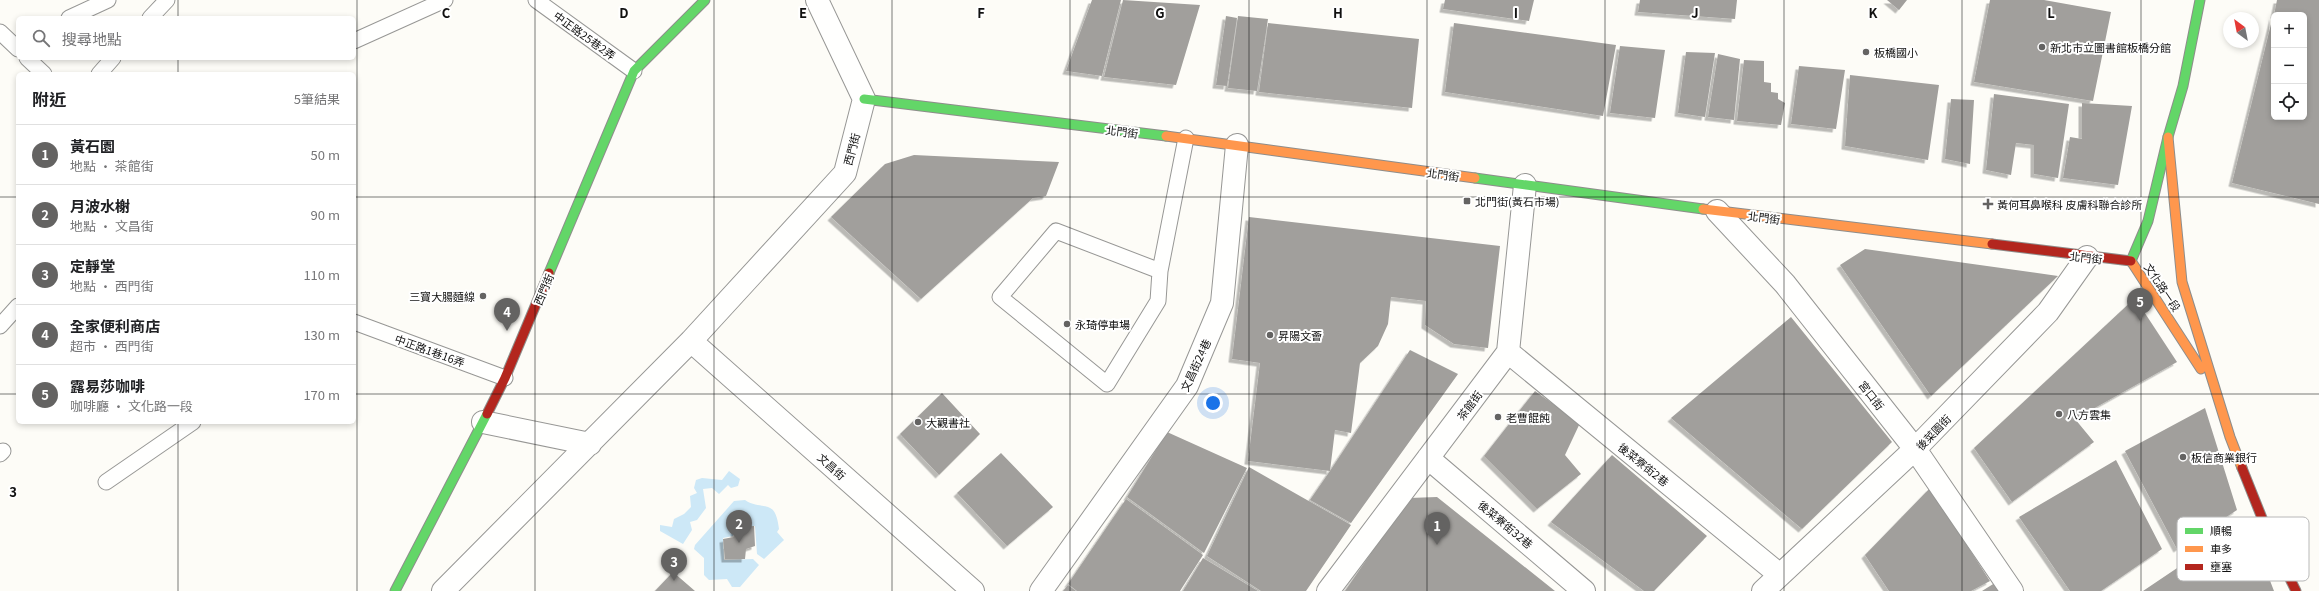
<!DOCTYPE html>
<html lang="zh-TW">
<head>
<meta charset="utf-8">
<style>
  :root { --surface:#fff; --page:#f6f6f6; --text:#202124; --muted:#757577; --line:#e0e0e0; --accent:#646362 }
  body { margin:0; font-family:Georgia,"Noto Sans TC",serif; background:var(--page); color:var(--text) }
  .controls { position:absolute; right:12px; top:12px; display:grid; overflow:hidden; border-radius:6px; box-shadow:0 2px 6px #0003 }
  .controls button { width:36px; height:36px; display:grid; place-items:center; padding:0; border:0; border-bottom:1px solid var(--line); background:var(--surface); color:var(--text); font:20px sans-serif }
  .compass { position:absolute; left:2223px; top:12px; width:36px; height:36px; border-radius:50%; background:var(--surface); box-shadow:0 2px 6px #0003; rotate:328deg }
  .you { position:absolute; left:1213px; top:403px; width:14px; height:14px; margin:-10px; border:3px solid #fff; border-radius:50%; background:#1a73e8; box-shadow:0 0 0 6px #1a73e833 }
  .badge { display:grid; place-items:center; width:26px; height:26px; border-radius:50%; background:var(--accent); color:#fff; font-size:13px; font-weight:700 }
  .pin { position:absolute; translate:-50% -33px; filter:drop-shadow(0 1px 2px #0008) }
  .pin::after { content:''; position:absolute; top:21px; width:14px; height:12px; background:inherit; clip-path:polygon(0 0,100% 0,50% 100%) }
  .list { margin:0; padding:0; list-style:none }
  h2 { display:flex; justify-content:space-between; align-items:center; height:52px; margin:0; padding:0 16px; font-size:17px }
  h2 small { font-size:13px; font-weight:400; color:var(--muted) }
  .list li { display:grid; grid-template-columns:26px 1fr auto; gap:12px; align-items:center; box-sizing:border-box; height:60px; padding:0 16px; border-top:1px solid var(--line) }
  .list b { display:block; font-size:15px; white-space:nowrap }
  .list p { margin:0; font-size:13px; white-space:nowrap; color:var(--muted) }
  .list em { font-size:13px; font-style:normal; color:var(--muted) }
  .icon { flex:none; width:22px; height:22px; fill:none; stroke:currentColor; stroke-width:2; stroke-linecap:round; stroke-linejoin:round }
  .map { position:relative; flex:none; width:2319px; height:591px; overflow:hidden }
  .search { position:absolute; background:var(--surface); box-shadow:0 2px 6px #0003; left:16px; top:16px; width:340px; height:44px; display:flex; align-items:center; gap:10px; box-sizing:border-box; padding:0 14px; border-radius:6px; color:var(--muted); font-size:15px }
  .panel { position:absolute; background:var(--surface); box-shadow:0 2px 6px #0003; left:16px; top:72px; width:340px; height:352px; border-radius:6px }
  .map>svg:first-child { display:block }
  .water { fill:#cde8f7 }
  .building { fill:#a19f9c; filter:url(#shadow) }
  .lines { fill:none; stroke-linecap:round; stroke-linejoin:round }
  .lane-casing { stroke:#979795; stroke-width:17 }
  .street-casing { stroke:#979795; stroke-width:24 }
  .fast-casing { stroke:#8e8d8b; stroke-width:11 }
  .slow-casing { stroke:#8e8d8b; stroke-width:11 }
  .jam-casing { stroke:#8e8d8b; stroke-width:11 }
  .lane { stroke:#fffffe; stroke-width:15 }
  .street { stroke:#fffffe; stroke-width:22 }
  .fast { stroke:#63d668; stroke-width:9 }
  .slow { stroke:#ff974d; stroke-width:9 }
  .jam { stroke:#b3261e; stroke-width:9 }
  .grid { fill:none; stroke:#111; stroke-width:1; stroke-opacity:0.55 }
  .poi-dot { fill:#646362; stroke:#fff; stroke-width:1.5 }
  .labels { text-anchor:middle; dominant-baseline:central; stroke-width:4; stroke-linejoin:round; paint-order:stroke }
  .street-label { font-size:11px; fill:#111; stroke:#fff }
  .poi-label { font-size:11px; fill:#111; stroke:#fff; text-anchor:start }
  .key { fill:#fff; stroke:#b8b8b8; stroke-width:1 }
  .key-label { font-size:11px; fill:#111 }
  .grid-label { font-size:13px; text-anchor:middle; font-weight:bold; fill:#111; stroke:#fff; stroke-width:4; stroke-linejoin:round; paint-order:stroke }
</style>
</head>
<body>
<div class="map">
<svg width="2319" height="591" viewBox="0 0 2319 591">
  <defs>
    <filter id="shadow"><feDropShadow dx="-3.5" dy="3.5" stdDeviation="0" flood-color="#0004"/></filter>
  </defs>
  <rect width="100%" height="100%" fill="#fdfcf7"/>
  <path class="water" d="M729,471L740,479L738,486L731,488L728,485L719,494L712,488L703,489L706,508L697,520L690,522L692,530L683,544L660,531V525L672,527L674,519L684,514L691,507L690,496L697,493L694,488L696,480L702,478L722,480Z
    M745,500C763,512 775,496 779,529L777,532L784,540L764,559L757,554L755,526H734L733,536L723,538L724,560L753,559L759,565L740,587H732L727,579L709,580L704,575V558L694,549L695,545L734,501Z"/>
  <path class="building" d="M1092,0H1121L1102,76L1066,71Z
    M1123,0L1200,5L1176,85L1104,77Z
    M1445,0H1534L1529,21L1443,9Z
    M1640,0H1737L1735,19L1638,12Z
    M1887,0H1907L1899,10Z
    M1990,0H2044L2111,12L2093,101L1974,82Z
    M2277,0H2319V204L2232,183L2273,16L2274,117H2304V15H2274Z
    M1226,16L1237,18L1227,86L1216,85Z
    M1238,16L1268,19L1257,91L1228,88Z
    M1268,23L1419,39L1412,108L1259,92Z
    M1454,23L1616,45L1603,116L1445,92Z
    M1620,46L1665,50L1655,118L1610,113Z
    M1686,52L1715,53L1705,117L1678,113Z
    M1718,54L1740,59L1734,120L1708,117Z
    M1744,60L1764,61V82L1771,83V92L1778,93V99L1785,103L1781,125L1737,121Z
    M1799,66L1845,70L1836,129L1791,124Z
    M1850,75L1939,85L1928,160L1845,146Z
    M1994,94L2069,104L2058,178L2034,174V145L2016,143L2011,175L1986,170Z
    M1951,99L1974,100L1970,164L1945,159Z
    M2082,103L2132,106L2118,185L2063,178L2070,137L2082,139Z
    M914,155L1059,162L1046,196L1033,198L921,299L831,217L885,164Z
    M1249,217L1500,246L1488,348L1454,344L1425,325L1426,301L1391,297L1388,324L1378,346L1360,363L1351,433L1335,430L1330,471L1410,350L1458,374L1351,523L1310,500L1330,471L1248,461L1260,363L1232,359Z
    M1865,249L2058,276L1931,396L1840,265Z
    M2135,298L2177,362L2075,419L2094,442L2012,502L1974,448Z
    M1791,317L1892,442L1802,529L1671,418Z
    M1535,391L1580,423L1565,455L1581,474L1537,509L1484,456Z
    M942,393L980,434L939,475L900,434Z
    M2205,408L2237,510L2177,549L2125,451Z
    M1167,432L1247,468L1204,553L1127,497Z
    M1001,453L1053,507L1007,546L957,493Z
    M1612,455L1707,536L1654,591H1644L1551,522Z
    M2116,460L2162,549L2101,591H2070L2019,517Z
    M1249,467L1351,525L1306,591H1261L1207,556Z
    M1930,488L1990,581L1971,591H1889L1865,555Z
    M1437,497L1555,591H1345L1409,498Z
    M1126,499L1203,555L1180,591H1077L1068,584Z
    M2247,521L2274,591H2143Z
    M754,526L755,546L746,549L745,559H725L723,539L734,537L735,527Z
    M1203,558L1258,591H1183Z
    M673,572L695,591H655Z
    M1998,581L2004,591H1982Z
    M1068,585L1076,591H1063Z"/>
  <g class="lines">
    <g class="lane-casing">
      <path id="lane" d="M536,0L634,71
        M69,18L108,0
        M150,18L167,0
        M0,32L18,49
        M354,41L445,0
        M27,58L44,74
        M99,74L113,58
        M1160,271L1158,301L1107,384L1000,297L1056,231L1160,271L1186,138
        M354,322L505,378
        M0,326L18,306
        M0,454L3,451
        M106,482L193,422"/>
    </g>
    <g class="street-casing">
      <path id="street" d="M1717,211L1785,284L1915,449L2012,591
        M691,341L973,591
        M1508,352L1780,575
        M483,422L590,444
        M1428,458L1584,591
        M443,591L691,341L845,173L864,99L817,0
        M1041,591L1187,386L1222,303L1237,145
        M1328,591L1508,352L1525,185
        M1763,591L1915,449L2048,312L2087,257"/>
    </g>
    <g class="fast-casing">
      <path id="fast" d="M864,99L1166,136
        M1475,178L1703,209
        M2131,261L2148,221L2168,137L2183,86L2200,0
        M549,273L634,71L705,0
        M395,591L487,414"/>
    </g>
    <g class="slow-casing">
      <path id="slow" d="M1166,136L1475,178
        M2168,137L2182,282L2230,437L2242,468
        M1703,209L1992,244
        M2131,261L2201,369"/>
    </g>
    <g class="jam-casing">
      <path id="jam" d="M1992,244L2131,261
        M487,414L505,378L549,273
        M2242,468L2270,538L2296,591"/>
    </g>
    <use href="#lane" class="lane"/>
    <use href="#street" class="street"/>
    <use href="#fast" class="fast"/>
    <use href="#slow" class="slow"/>
    <use href="#jam" class="jam"/>
  </g>
  <path class="grid" d="M178,0V18M357,0V591M535,0V591M714,0V591M892,0V591M1070,0V591M1249,0V591M1427,0V591M1605,0V591M1784,0V591M1962,0V591M2141,0V591M178,58V74M0,197H18M354,197H2319M0,394H18M354,394H2319M178,422V591"/>
  <g class="poi-dot">
    <circle cx="2042" cy="47" r="4"/>
    <circle cx="1866" cy="52" r="4"/>
    <rect x="1463" y="197" width="8" height="8" rx="2"/>
    <path d="M1986 198h4v4h4v4h-4v4h-4v-4h-4v-4h4z"/>
    <circle cx="483" cy="296" r="4"/>
    <circle cx="1067" cy="324" r="4"/>
    <circle cx="1270" cy="335" r="4"/>
    <circle cx="2059" cy="414" r="4"/>
    <circle cx="1498" cy="417" r="4"/>
    <circle cx="918" cy="422" r="4"/>
    <circle cx="2183" cy="457" r="4"/>
  </g>
  <g class="labels">
    <g class="street-label">
      <text transform="translate(585 35) rotate(36)">中正路25巷2弄</text>
      <text transform="translate(1122 131) rotate(7)">北門街</text>
      <text transform="translate(851 149) rotate(-75)">西門街</text>
      <text transform="translate(1443 174) rotate(8)">北門街</text>
      <text transform="translate(1764 217) rotate(7)">北門街</text>
      <text transform="translate(2086 257) rotate(6)">北門街</text>
      <text transform="translate(2163 287) rotate(56)">文化路一段</text>
      <text transform="translate(543 289) rotate(-67)">西門街</text>
      <text transform="translate(430 350) rotate(20)">中正路1巷16弄</text>
      <text transform="translate(1195 365) rotate(-65)">文昌街24巷</text>
      <text transform="translate(1872 395) rotate(52)">宮口街</text>
      <text transform="translate(1469 405) rotate(-53)">茶館街</text>
      <text transform="translate(1933 432) rotate(-46)">後菜園街</text>
      <text transform="translate(1644 464) rotate(39)">後菜寮街2巷</text>
      <text transform="translate(832 466) rotate(42)">文昌街</text>
      <text transform="translate(1506 524) rotate(40)">後菜寮街32巷</text>
    </g>
    <g class="poi-label">
      <text x="2050" y="47">新北市立圖書館板橋分館</text>
      <text x="1874" y="52">板橋國小</text>
      <text x="1475" y="201">北門街(黃石市場)</text>
      <text x="1997" y="204">黃何耳鼻喉科 皮膚科聯合診所</text>
      <text x="475" y="296" text-anchor="end">三寶大腸麵線</text>
      <text x="1075" y="324">永琦停車場</text>
      <text x="1278" y="335">昇陽文薈</text>
      <text x="2067" y="414">八方雲集</text>
      <text x="1506" y="417">老曹餛飩</text>
      <text x="926" y="422">大觀書社</text>
      <text x="2191" y="457">板信商業銀行</text>
    </g>
  </g>
  <rect x="2177" y="517" width="132" height="64" rx="6" class="key"/>
  <rect x="2185" y="528" width="18" height="6" fill="#63d668"/>
  <rect x="2185" y="546" width="18" height="6" fill="#ff974d"/>
  <rect x="2185" y="564" width="18" height="6" fill="#b3261e"/>
  <g class="key-label">
    <text x="2210" y="535">順暢</text>
    <text x="2210" y="553">車多</text>
    <text x="2210" y="571">壅塞</text>
  </g>
  <g class="grid-label">
    <text x="446" y="18">C</text>
    <text x="624" y="18">D</text>
    <text x="803" y="18">E</text>
    <text x="981" y="18">F</text>
    <text x="1160" y="18">G</text>
    <text x="1338" y="18">H</text>
    <text x="1516" y="18">I</text>
    <text x="1695" y="18">J</text>
    <text x="1873" y="18">K</text>
    <text x="2051" y="18">L</text>
    <text x="13" y="497">3</text>
  </g>
</svg>
<div class="controls">
<button>+</button>
<button>−</button>
<button><svg class="icon" aria-label="locate" viewBox="0 0 24 24"><circle cx="12" cy="12" r="6"/><path d="M12 2v4M12 18v4M2 12h4M18 12h4"/></svg></button>
</div>
<svg class="compass" viewBox="-18 -18 36 36"><path d="M0-13l5 13h-10z" fill="#e53935"/><path d="M0 13l5-13h-10z" fill="#757577"/></svg>
<div class="you"></div>
<div class="pin badge" style="left:1437px;top:545px">1</div>
<div class="pin badge" style="left:739px;top:543px">2</div>
<div class="pin badge" style="left:674px;top:581px">3</div>
<div class="pin badge" style="left:507px;top:331px">4</div>
<div class="pin badge" style="left:2140px;top:321px">5</div>
<div class="search"><svg class="icon" aria-label="search" viewBox="0 0 24 24"><circle cx="10" cy="10" r="6"/><path d="M15 15l6 6"/></svg>搜尋地點</div>
<section class="panel">
<h2>附近<small>5筆結果</small></h2>
<ul class="list">
<li><span class="badge">1</span><div><b>黃石園</b><p>地點 · 茶館街</p></div><em>50 m</em></li>
<li><span class="badge">2</span><div><b>月波水榭</b><p>地點 · 文昌街</p></div><em>90 m</em></li>
<li><span class="badge">3</span><div><b>定靜堂</b><p>地點 · 西門街</p></div><em>110 m</em></li>
<li><span class="badge">4</span><div><b>全家便利商店</b><p>超市 · 西門街</p></div><em>130 m</em></li>
<li><span class="badge">5</span><div><b>露易莎咖啡</b><p>咖啡廳 · 文化路一段</p></div><em>170 m</em></li>
</ul>
</section>
</div>
</body>
</html>
